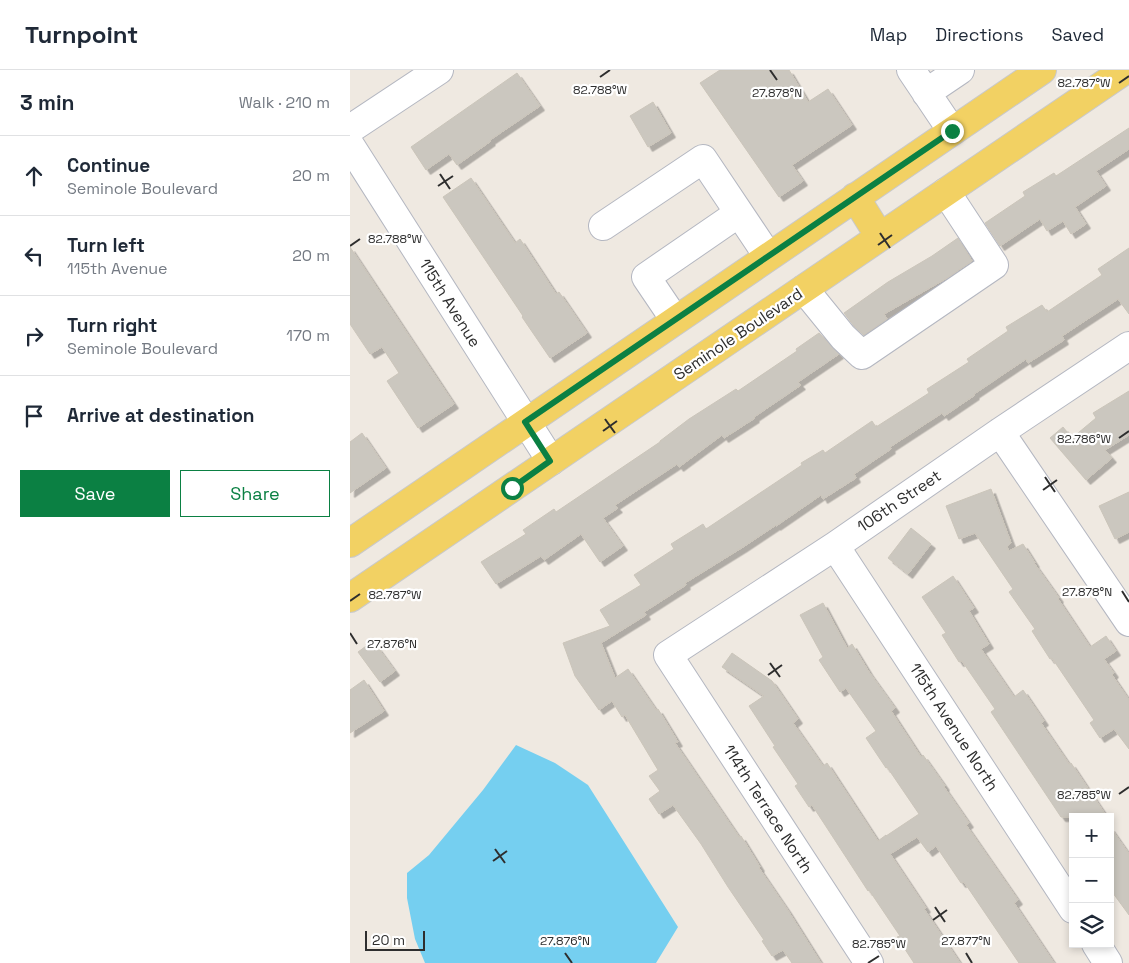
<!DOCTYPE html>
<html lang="en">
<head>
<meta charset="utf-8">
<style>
  :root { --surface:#fff; --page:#f6f6f7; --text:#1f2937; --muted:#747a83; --line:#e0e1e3; --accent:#0b8043 }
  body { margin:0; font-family:"Space Grotesk",sans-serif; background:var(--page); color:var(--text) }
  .controls { position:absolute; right:15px; bottom:15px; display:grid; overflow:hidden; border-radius:0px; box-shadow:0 2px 8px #0003 }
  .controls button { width:45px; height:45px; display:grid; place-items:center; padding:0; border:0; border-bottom:1px solid var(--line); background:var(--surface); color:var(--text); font:25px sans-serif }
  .scale { position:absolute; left:15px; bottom:12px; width:60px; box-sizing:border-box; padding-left:5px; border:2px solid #2e2e2e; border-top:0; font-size:14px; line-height:18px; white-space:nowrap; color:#2e2e2e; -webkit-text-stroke:4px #fff; paint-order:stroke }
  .stop { position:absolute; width:15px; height:15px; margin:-11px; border:4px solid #0b8043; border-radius:50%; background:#fff }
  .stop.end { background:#0b8043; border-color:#fff; box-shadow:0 1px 5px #0008 }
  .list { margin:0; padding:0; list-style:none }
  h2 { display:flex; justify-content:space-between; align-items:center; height:65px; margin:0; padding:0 20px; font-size:21px }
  h2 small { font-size:16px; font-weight:400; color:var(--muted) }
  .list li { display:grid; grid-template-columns:32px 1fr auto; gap:15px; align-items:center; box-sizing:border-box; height:80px; padding:0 20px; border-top:1px solid var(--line) }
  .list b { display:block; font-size:19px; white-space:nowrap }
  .list p { margin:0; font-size:16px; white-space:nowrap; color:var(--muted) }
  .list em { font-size:16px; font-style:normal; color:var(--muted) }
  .actions { display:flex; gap:10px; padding:15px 20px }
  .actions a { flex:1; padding:11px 0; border:1px solid var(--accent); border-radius:0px; text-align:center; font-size:18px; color:var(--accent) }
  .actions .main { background:var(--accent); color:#fff }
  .icon { flex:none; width:28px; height:28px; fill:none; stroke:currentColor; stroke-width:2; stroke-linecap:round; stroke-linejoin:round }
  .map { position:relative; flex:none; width:779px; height:893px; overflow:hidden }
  header { display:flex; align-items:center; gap:30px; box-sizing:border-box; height:70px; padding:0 25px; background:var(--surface); border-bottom:1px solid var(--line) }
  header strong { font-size:24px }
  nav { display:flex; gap:28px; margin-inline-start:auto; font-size:18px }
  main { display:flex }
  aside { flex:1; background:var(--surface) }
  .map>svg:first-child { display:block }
  .water { fill:#75cff0 }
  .building { fill:#cbc7bf; stroke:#cbc5ba; filter:url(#shadow) }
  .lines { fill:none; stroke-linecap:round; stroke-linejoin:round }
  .minor-casing { stroke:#b4b7c1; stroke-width:30 }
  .major-casing { stroke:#c9c9c9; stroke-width:30 }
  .minor { stroke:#fff; stroke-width:28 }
  .major { stroke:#f2d163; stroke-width:28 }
  .route { stroke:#0b8043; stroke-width:6 }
  .ticks { fill:none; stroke:#2e2e2e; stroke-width:2 }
  .labels { text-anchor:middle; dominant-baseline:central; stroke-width:4.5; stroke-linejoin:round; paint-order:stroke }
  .street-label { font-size:16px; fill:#2e2e2e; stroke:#fff }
  .ticks-label { font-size:12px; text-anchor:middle; fill:#2e2e2e; stroke:#fff; stroke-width:4.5; stroke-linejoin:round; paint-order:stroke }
</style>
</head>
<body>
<header>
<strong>Turnpoint</strong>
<nav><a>Map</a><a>Directions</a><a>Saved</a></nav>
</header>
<main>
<aside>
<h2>3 min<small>Walk · 210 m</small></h2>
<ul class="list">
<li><svg class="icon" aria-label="ahead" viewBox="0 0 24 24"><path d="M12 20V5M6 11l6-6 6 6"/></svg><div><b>Continue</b><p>Seminole Boulevard</p></div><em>20 m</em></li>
<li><svg class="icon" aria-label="left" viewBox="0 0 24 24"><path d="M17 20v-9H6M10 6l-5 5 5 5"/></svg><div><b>Turn left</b><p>115th Avenue</p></div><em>20 m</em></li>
<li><svg class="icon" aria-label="right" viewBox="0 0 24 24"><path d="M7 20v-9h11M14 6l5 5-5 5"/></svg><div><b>Turn right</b><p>Seminole Boulevard</p></div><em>170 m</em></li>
<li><svg class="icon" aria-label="arrive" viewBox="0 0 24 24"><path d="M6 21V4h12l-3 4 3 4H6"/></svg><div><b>Arrive at destination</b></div></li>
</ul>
<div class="actions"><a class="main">Save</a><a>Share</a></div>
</aside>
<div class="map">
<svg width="779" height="893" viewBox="0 0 779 893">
  <defs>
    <filter id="shadow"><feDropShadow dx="4.5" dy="4.5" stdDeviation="0" flood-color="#0004"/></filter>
  </defs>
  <rect width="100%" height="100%" fill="#efe9e1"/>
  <path class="water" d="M166,675L205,693L238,715L328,857L306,893H75L65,869L57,828V803L79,785L133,720Z"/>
  <path class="building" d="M370,0H439L458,32L478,19L502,55L442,95L453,111L429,127L350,13Z
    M167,3L190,36L140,70L141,71L107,95L99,84L76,100L61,77Z
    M303,32L321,63L298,77L280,46Z
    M779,58V79L746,101L756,116L725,137L736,154L721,164L713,151L697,161L690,149L650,176L635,153L675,126L673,122L704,103L706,106Z
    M121,108L165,173L170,169L206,224L209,222L237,263L200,288L172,247L173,246L93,127Z
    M608,168L622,191L597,208L534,244L537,249L514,265L504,256L494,243L538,212L582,186Z
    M0,177L104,334L68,358L37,311L49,303L32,277L20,284L0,254Z
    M779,178V244L768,229L712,266L714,270L678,293L676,289L624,324L625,325L594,346L592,343L540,377L541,379L504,404L506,408L473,429L471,425L426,456V455L393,477L335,513L336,515L294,542L296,545L251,573L265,608L278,599L306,640L308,639L328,672L325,673L389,767L391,766L410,797L409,798L437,839L471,893H442L433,880L422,886L412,871L414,870L378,817L351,774L323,735L309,744L299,729L310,721L299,706L308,700L275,645L272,647L262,631L249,640L225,606L213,573L260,556L250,540L291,515L284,505L324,479L321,474L353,454L356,459L452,395L451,393L473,380L475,383L522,351L526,357L579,323L577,319L619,292L617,289L658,261L656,257L692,235L697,242L752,205L748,199Z
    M469,263L489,284L448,312L451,315L404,347L405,348L374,368L372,365L329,397L327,394L265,435L268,438L253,448L273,476L250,492L231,464L194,490L191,486L146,514L131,492L176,464L173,460L204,439L206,442L310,372V371L339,349L386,319L388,321L447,281L446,279Z
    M779,321V365L755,380L762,388L736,410L700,368L713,357L722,368L746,348L743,343Z
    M12,363L36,398L0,423V372Z
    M641,419L661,473L657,477L659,481L673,474L685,493H684L709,528L708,529L740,577L756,566L766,581L754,589L764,603L762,605L779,630V679L764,659L750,668L740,653L744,650L702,588L700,589L682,561L685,559L659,522L663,519L625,463L609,469L596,436Z
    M779,422V462L765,469L749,436Z
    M561,458L581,474L558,504L538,488Z
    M603,506L624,538L619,541L639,574L631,579L664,627L673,620L694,651L691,653L719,694L721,693L757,747H711L641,642L645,639L612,591L609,592L592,565L596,563L572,527Z
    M473,533L497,578L502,574L519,602L545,638L541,641L571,687L573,685L595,716L594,717L619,753L616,755L668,830L664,833L704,893H669L614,812L611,813L586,776L578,782L567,767L540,784L576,838L574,839L610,893H564L547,867L550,866L519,820L518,821L462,735L459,737L445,716L448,714L423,677L425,676L399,636L414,626L372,597L382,583L422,611L448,649L443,653L473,696L477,693L528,771L536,765V766L569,744L537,697L536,698L516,668L526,661L496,618L490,622L469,590L473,587L450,545Z
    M23,571L45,601L30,612L8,582Z
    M14,610L34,641L0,663V620Z
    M760,757L779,784V845L760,819Z"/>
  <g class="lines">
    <g class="minor-casing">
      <path id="minor" d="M561,0L602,61
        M576,23L610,0
        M0,59L89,0
        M0,75L201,391
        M253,156L353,89L418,186
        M454,219L493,267L512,285L644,195L596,122
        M325,250L296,207L389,143
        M650,362L779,552
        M485,476L723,839
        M746,874L758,893
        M519,893L318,585L485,476L650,362L779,276"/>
    </g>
    <g class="major-casing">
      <path id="major" d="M505,127L530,167
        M0,473L692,0
        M0,528L775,0"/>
    </g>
    <use href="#minor" class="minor"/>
    <use href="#major" class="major"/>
  </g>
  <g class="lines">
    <path class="route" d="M162,418L200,391L175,352L602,61"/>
  </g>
  <path class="ticks" d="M420,0L427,10M250,7L260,0M769,13L779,6M90,104L100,119M88,116L103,106M530,163L540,178M528,175L542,165M0,176L10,169M255,349L265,363M253,361L267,351M769,368L779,361M695,407L705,422M693,420L707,410M772,521L779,532M0,531L10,524M0,563L7,574M420,593L430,607M418,605L432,595M769,724L779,717M145,779L155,793M143,791L157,781M585,837L595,852M583,850L597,840M215,883L222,893M616,883L622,893M518,893L529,886"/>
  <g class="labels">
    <g class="street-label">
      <text transform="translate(100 233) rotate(58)">115th Avenue</text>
      <text transform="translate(388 264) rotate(-34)">Seminole Boulevard</text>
      <text transform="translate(549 431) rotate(-34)">106th Street</text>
      <text transform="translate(604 657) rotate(57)">115th Avenue North</text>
      <text transform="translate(418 739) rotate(57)">114th Terrace North</text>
    </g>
  </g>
  <g class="ticks-label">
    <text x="734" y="17">82.787°W</text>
    <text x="250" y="24">82.788°W</text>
    <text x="427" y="27">27.878°N</text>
    <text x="45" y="173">82.788°W</text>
    <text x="734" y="373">82.786°W</text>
    <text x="737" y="526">27.878°N</text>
    <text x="45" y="529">82.787°W</text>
    <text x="42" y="578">27.876°N</text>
    <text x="734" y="729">82.785°W</text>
    <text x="215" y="875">27.876°N</text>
    <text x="616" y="875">27.877°N</text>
    <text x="529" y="878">82.785°W</text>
  </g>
</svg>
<div class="controls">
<button>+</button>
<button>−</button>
<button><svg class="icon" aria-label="layers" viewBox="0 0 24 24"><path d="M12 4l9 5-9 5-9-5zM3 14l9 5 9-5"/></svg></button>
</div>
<div class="scale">20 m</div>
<div class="stop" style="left:162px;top:418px"></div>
<div class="stop end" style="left:602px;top:61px"></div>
</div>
</main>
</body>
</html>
